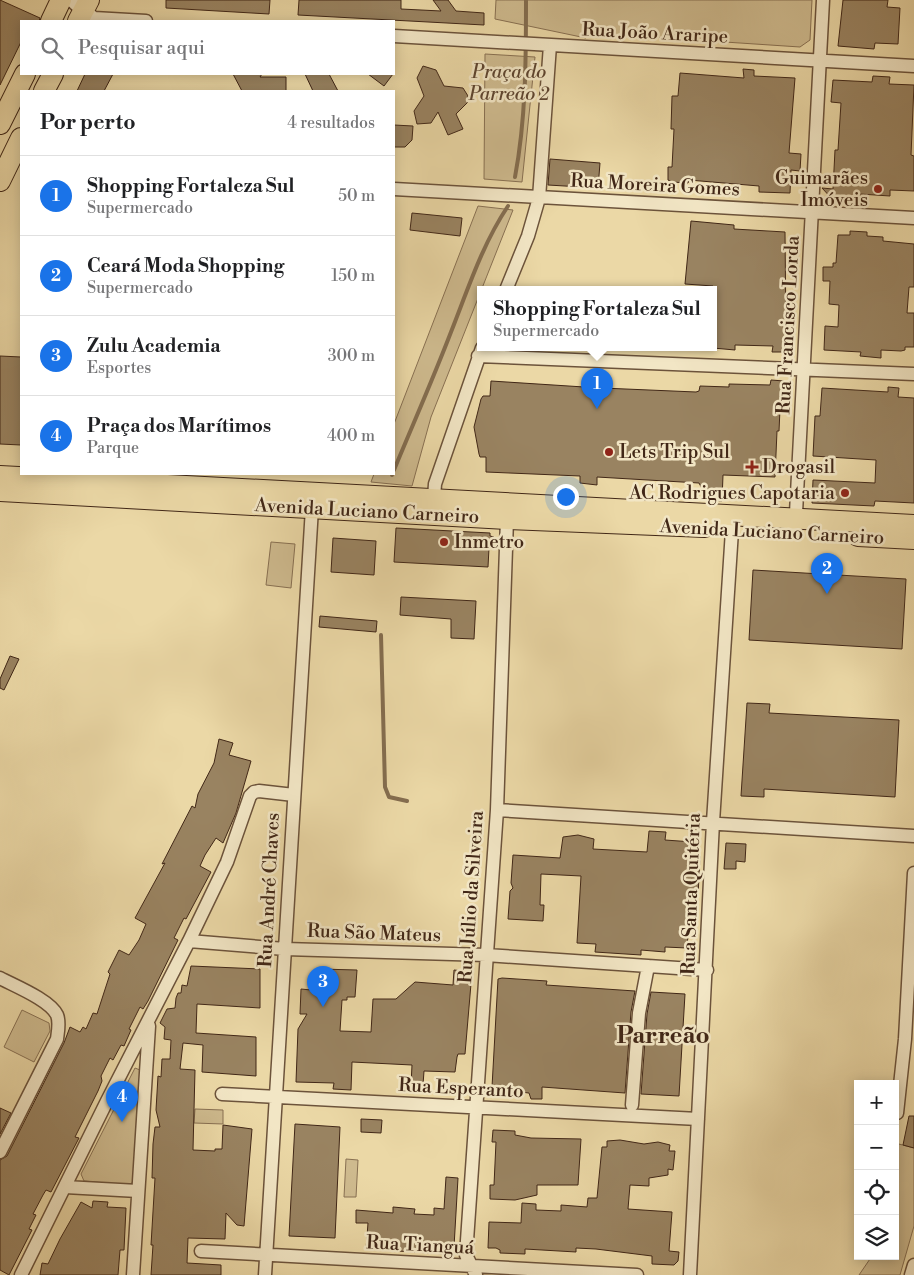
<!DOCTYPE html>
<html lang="pt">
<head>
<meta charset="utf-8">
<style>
  :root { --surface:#fff; --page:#f6f6f6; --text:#202124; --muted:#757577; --line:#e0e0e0; --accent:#1a73e8 }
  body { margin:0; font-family:"Libre Bodoni",serif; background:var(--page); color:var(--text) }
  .controls { position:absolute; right:15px; bottom:15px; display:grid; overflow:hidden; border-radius:0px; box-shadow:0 2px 12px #0003 }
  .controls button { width:45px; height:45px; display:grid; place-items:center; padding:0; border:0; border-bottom:1px solid var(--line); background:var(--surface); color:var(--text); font:25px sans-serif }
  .you { position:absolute; left:565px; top:496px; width:18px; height:18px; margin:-12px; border:4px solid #fff; border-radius:50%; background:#1a73e8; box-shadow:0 0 0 8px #1a73e833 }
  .badge { display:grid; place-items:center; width:32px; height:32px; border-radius:50%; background:var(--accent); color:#fff; font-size:16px; font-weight:700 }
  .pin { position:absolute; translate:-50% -41px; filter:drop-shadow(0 1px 2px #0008) }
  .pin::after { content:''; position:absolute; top:26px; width:18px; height:15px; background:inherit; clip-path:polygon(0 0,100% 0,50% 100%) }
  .popup { position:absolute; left:477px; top:286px; width:240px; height:65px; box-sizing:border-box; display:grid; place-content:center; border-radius:0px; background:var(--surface); filter:drop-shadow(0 1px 4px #0005); font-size:16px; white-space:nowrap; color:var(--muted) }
  .popup b { font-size:19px; color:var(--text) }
  .popup::after { content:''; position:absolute; left:50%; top:100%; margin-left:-10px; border:10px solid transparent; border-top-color:var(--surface) }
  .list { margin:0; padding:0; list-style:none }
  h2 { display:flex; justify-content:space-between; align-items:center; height:65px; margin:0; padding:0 20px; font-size:21px }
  h2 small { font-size:16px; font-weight:400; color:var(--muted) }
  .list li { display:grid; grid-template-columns:32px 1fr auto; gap:15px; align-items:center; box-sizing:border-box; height:80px; padding:0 20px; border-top:1px solid var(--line) }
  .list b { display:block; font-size:19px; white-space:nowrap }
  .list p { margin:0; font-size:16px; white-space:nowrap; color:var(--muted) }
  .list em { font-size:16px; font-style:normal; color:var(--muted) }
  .icon { flex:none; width:28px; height:28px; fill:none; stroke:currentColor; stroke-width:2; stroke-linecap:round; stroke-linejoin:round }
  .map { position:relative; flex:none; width:914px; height:1275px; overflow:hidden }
  .search { position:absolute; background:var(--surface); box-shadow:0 2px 12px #0003; left:20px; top:20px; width:375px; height:55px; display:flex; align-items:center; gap:12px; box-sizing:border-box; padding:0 18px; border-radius:0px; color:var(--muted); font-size:19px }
  .panel { position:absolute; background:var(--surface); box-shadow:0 2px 12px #0003; left:20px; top:90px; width:375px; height:385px; border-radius:0px }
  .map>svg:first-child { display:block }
  .green { fill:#ceba8e; stroke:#887052 }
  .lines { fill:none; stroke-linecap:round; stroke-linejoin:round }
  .stream { stroke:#846d4f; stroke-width:4 }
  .building { fill:#998361; stroke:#412717 }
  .minor-casing { stroke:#6c533b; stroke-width:15 }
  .tertiary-casing { stroke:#6c533b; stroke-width:18 }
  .primary-casing { stroke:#412717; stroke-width:22 }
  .minor { stroke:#f2e6c5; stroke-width:12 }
  .tertiary { stroke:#f2e6c5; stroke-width:15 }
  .primary { stroke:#ebd8a6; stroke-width:20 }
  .poi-dot { fill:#8f2418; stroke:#f2e6c5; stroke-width:2 }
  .labels { text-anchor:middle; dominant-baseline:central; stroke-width:5; stroke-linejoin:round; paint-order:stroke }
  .street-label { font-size:19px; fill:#412717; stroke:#f2e6c5 }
  .park-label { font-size:19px; font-style:italic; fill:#5d442f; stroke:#f2e6c5 }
  .poi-label { font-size:19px; fill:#412717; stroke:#f2e6c5; text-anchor:start }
  .district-label { font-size:24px; font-weight:bold; fill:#412717; stroke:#f2e6c5 }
</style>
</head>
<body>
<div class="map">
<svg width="914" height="1275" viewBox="0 0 914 1275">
  <rect width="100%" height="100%" fill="#ebd8a6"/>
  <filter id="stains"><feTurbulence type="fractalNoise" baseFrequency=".004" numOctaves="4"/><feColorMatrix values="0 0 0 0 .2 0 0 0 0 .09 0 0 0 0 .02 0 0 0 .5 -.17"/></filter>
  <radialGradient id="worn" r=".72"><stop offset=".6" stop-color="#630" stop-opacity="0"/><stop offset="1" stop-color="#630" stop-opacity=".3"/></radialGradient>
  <path class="green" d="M496,0H812L810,40L800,47L589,33L586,38L495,19Z
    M485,54L535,57L522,182L484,179Z
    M478,206L513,210L431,417L412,486L371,482L374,474H394V424Z
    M271,542L295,544L291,588L266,585Z
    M22,1010L49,1023L50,1031L34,1062L4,1047Z
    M135,1068L140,1070L133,1182L129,1185L84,1181L81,1174Z
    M195,1109L223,1110V1124L194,1123Z
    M895,1143L914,1148V1226L900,1275H859L872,1256H895Z
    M346,1159L358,1160L356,1197H344Z"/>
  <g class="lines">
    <path class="stream" d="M515,177C526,119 526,59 526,0
      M394,470C413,424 433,379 451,332C468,289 482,245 508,206
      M392,475V474
      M381,635L385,787L389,797L407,801"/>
  </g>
  <path class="building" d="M0,0L40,18L39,21H21V42L0,85Z
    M166,0H270L269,14L166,8Z
    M299,0H401V9L441,11L433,0H448L456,11L484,13V25L298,15Z
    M843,0H888L887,7L900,8L898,44L875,43L874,49L838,46Z
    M423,66L436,70L444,86L463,88L468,96V102L456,114L463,129L448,135L438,112L431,123L417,124L414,111L424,96L417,78Z
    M743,69L754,70V76L795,78L789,153L801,154L800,171L791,170L790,193L759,192V186L689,180L688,183L672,182L668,180V167H672L674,129H671L672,96H678L680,73L744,78Z
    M85,74H113L104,91H77Z
    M233,74H262L260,77H286V91H242Z
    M305,74H329L338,91H313Z
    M368,74H393L384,86Z
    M873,76L890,77L889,84L914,85L911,155L914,156V191L890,190V196L860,194V196L843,197V202L834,201L822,188L833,189L835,150H838L841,103L831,102L833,80L872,82Z
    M394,125L413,126L412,140L405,147H394Z
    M550,159L600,163L598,188L548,185Z
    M412,213L462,218L460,236L410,230Z
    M691,221L734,225V229L785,232L786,335H791L790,352H772L773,346L735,345V350L713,348V286L685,284Z
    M850,231L867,232V236L883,237V241L914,244V287H909L907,313H914V347H905V350L901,351L881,350V358L860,356L861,352L824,350L825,326L838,327L839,305L829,304L830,281H823V267H833V263H836L838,235H850Z
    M0,356L21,357V445L0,444Z
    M585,379L603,380L602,388L696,392L699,391L700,386L729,387V384L770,385L771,380L784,381L783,409H780L779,431H777L775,477L723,475L722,501L708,500L699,483L597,477V485L580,483V476L486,472V457H480L479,454L474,427L481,399L483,396H490L491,381L584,387Z
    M888,387L899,388L898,397L914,398V503L875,501L874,506L812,503L813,480L875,483L876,460L813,456L815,416H820L822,388L888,392Z
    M396,528L490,533V536L494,537L493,548H489L488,567L394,562Z
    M333,538L376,541L374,575L331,572Z
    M753,570L906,579L902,649L749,640Z
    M401,597L476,601L474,639L451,638V619L400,615Z
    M320,616L377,621L376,632L319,627Z
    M10,656L19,659L4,690L0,688V679Z
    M747,703L770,704L769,713L899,720L895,797L764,789V797L741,796Z
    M219,739L233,743L229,755L251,761L236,813L223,843L216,838L205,855L200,866L211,872L186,919L184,918L174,938L178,940L148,1001L143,1009L140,1007L129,1029L131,1030L124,1046L121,1045L113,1060L110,1058L101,1076L102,1081L98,1091L75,1137L79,1138L51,1192L46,1190L43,1195L33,1214L36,1215L29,1229L32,1230L9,1275L0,1270V1160L7,1156L64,1043L70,1027L80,1032L83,1027L86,1029L93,1013L97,1014L110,974L108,972L119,950L129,955L139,940L146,924L135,918L165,863L162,864L192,806L195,808L198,794L214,763Z
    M649,831L666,832L665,840L693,842V855L700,856L698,896H691L687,948L665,947V952L641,950V955L595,952L596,944L577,943L581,876L541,874L540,905H544L543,921L508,919L510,891L513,888L511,883L513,855L560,858L563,837L578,835L594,839L593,849L647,852Z
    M726,843L746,844L745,862L736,861V869H724Z
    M191,966L260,969V1008L197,1004L196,1033L256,1037V1076L202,1072L203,1045L183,1043L180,1069L195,1070L193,1150L215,1151V1149H222L223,1125L252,1129L244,1226L237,1225L226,1213L225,1239L188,1238L187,1263L221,1265V1275H151L153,1245H151L155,1178H152L153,1144L155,1127H160L156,1110L158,1076L161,1077L162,1059H170L171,1040L164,1039L165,1027L160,1023L167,1009L175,1008L176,998L178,993H181L182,985L187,986Z
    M319,969L357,970L355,997H347V1000H342L340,1031L371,1032L373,999H396L415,982L453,985L454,970L472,972L465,1054H458L457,1057L455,1072L424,1071L423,1085H411L412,1065L352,1062L351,1090L333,1089L334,1083L296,1082L298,1029L307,1014H300L301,989L311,990L312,979L318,980Z
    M502,978L547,981L546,985L635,991L631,1012L625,1093L542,1087V1099H531L529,1093L520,1092V1089L492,1087L498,979Z
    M651,992L685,994L679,1096L641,1094L647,1014Z
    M0,1108L11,1113L0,1134Z
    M909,1116H914V1148L903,1145Z
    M361,1119L382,1120L381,1133L361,1132Z
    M295,1124L340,1127L335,1238L289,1236Z
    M493,1130L515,1131V1135L531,1138L581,1139L578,1185H537V1195L515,1200L490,1199V1185H494L496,1142H492Z
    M620,1140L644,1144L658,1142L670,1145L669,1151H675L673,1170L668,1169V1175L649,1178V1186L630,1185L628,1209L672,1212L669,1251L679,1252L678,1261L674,1265L652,1264V1256L596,1249L576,1248V1252L525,1249V1254L500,1253V1250L496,1248H488L489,1222L521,1223L522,1203L536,1204V1210L561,1211V1205L587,1207L588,1198H597L602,1147H607V1141Z
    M446,1177L458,1178L454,1247L445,1254L366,1249L368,1223H356V1210L393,1213V1207L415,1209L414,1214L434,1215V1208L444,1209Z
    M93,1201L108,1202L107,1207L126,1208L124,1250H120L118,1275H40L42,1263L48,1264L60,1239L81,1202L92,1208Z"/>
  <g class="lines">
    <g class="minor-casing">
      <path id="minor" d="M84,10L94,18L146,21
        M394,36L914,66
        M394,189L914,218
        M506,290L528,236L539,198L550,45
        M478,356L914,374
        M434,498L435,484L482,348
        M795,532L823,0
        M497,810L914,836
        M189,941L285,949L486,955L707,970
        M0,978C15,986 50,1000 57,1015C60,1022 58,1031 57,1039L0,1152
        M222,1094L698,1119
        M632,1105L639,1013L648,966
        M897,1113L905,1039L914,873
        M65,1187L138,1191
        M201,1251L637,1275
        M21,1275L107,1101L189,941L227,862L250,796L254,792L259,791L294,795
        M133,1275L149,1026
        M265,1275L312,508
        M476,1275L466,1255L497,810L507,519
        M690,1275L713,822L733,515
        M911,1275L914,1265"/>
    </g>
    <g class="tertiary-casing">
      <path id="tertiary" d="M73,0L84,10"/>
    </g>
    <g class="primary-casing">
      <path id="primary" d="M51,21L61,0
        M78,21L89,0
        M44,91L53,74
        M0,124L25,74
        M0,181L21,138
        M0,476L914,525
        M0,491L507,519L705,527
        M858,536L914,539"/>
    </g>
    <use href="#minor" class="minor"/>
    <use href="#tertiary" class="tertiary"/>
    <use href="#primary" class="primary"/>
  </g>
  <g class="poi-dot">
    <circle cx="878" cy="189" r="5"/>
    <circle cx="609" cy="452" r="5"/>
    <path d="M749.5 459.5h5v5h5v5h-5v5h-5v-5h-5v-5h5z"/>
    <circle cx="845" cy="493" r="5"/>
    <circle cx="444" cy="542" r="5"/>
  </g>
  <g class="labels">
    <g class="street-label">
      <text transform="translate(655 33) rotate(3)">Rua João Araripe</text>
      <text transform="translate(655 185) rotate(3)">Rua Moreira Gomes</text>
      <text transform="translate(788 325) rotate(-87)">Rua Francisco Lorda</text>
      <text transform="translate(367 511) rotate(3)">Avenida Luciano Carneiro</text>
      <text transform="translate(772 532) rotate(3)">Avenida Luciano Carneiro</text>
      <text transform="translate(269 890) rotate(-87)">Rua André Chaves</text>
      <text transform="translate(691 894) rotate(-88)">Rua Santa Quitéria</text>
      <text transform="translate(471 897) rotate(-86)">Rua Júlio da Silveira</text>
      <text transform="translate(374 933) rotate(2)">Rua São Mateus</text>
      <text transform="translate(461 1088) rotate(3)">Rua Esperanto</text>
      <text transform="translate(420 1245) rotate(3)">Rua Tianguá</text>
    </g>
    <g class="park-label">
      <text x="509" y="72">Praça do<tspan x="509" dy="22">Parreão 2</tspan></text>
    </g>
    <g class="poi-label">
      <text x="868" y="178" text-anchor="end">Guimarães<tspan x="868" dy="22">Imóveis</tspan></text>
      <text x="619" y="452">Lets Trip Sul</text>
      <text x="762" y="467">Drogasil</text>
      <text x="835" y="493" text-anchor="end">AC Rodrigues Capotaria</text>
      <text x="454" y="542">Inmetro</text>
    </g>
    <g class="district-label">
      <text x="663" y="1036">Parreão</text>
    </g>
  </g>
  <rect width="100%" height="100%" filter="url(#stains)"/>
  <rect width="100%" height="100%" fill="url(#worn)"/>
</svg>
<div class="controls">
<button>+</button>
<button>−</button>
<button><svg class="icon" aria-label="locate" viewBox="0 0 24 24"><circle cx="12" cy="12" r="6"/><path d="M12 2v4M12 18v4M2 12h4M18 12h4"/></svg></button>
<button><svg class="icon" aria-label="layers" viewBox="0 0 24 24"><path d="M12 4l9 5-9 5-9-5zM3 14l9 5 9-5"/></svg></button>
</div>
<div class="you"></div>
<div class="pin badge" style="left:597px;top:409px">1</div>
<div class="popup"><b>Shopping Fortaleza Sul</b>Supermercado</div>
<div class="pin badge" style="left:827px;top:594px">2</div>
<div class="pin badge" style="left:323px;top:1007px">3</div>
<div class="pin badge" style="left:122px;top:1122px">4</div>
<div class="search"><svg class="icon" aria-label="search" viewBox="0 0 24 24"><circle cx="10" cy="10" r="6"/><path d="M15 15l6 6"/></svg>Pesquisar aqui</div>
<section class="panel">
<h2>Por perto<small>4 resultados</small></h2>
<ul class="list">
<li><span class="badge">1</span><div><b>Shopping Fortaleza Sul</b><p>Supermercado</p></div><em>50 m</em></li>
<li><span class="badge">2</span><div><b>Ceará Moda Shopping</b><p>Supermercado</p></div><em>150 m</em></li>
<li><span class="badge">3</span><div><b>Zulu Academia</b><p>Esportes</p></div><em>300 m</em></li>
<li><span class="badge">4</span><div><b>Praça dos Marítimos</b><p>Parque</p></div><em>400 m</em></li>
</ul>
</section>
</div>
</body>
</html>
